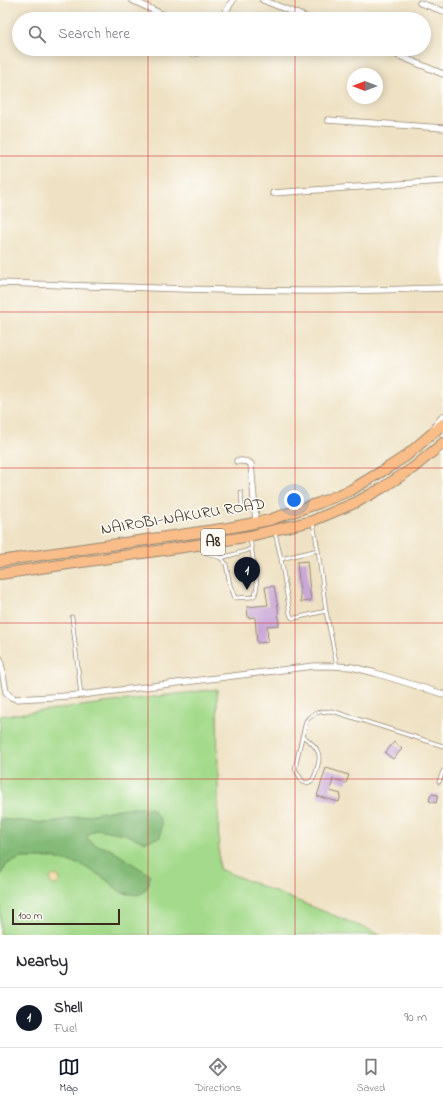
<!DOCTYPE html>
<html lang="en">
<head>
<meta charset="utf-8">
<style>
  :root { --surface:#fff; --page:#f2f2f3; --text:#2b2b33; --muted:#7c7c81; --line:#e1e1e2; --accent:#111827 }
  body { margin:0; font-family:"Indie Flower",sans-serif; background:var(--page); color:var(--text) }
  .compass { position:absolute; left:347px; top:68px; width:36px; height:36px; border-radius:50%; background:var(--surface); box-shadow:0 2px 10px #0003; rotate:270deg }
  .scale { position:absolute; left:12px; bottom:10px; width:108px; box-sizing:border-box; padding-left:4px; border:2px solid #3b2a1e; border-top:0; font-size:11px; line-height:14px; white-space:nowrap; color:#3b2a1e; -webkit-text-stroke:3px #fdfcf7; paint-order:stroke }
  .you { position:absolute; left:294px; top:500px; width:14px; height:14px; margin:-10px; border:3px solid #fff; border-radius:50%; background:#1a73e8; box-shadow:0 0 0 6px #1a73e833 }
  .badge { display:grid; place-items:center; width:26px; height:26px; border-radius:50%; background:var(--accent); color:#fff; font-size:13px; font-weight:700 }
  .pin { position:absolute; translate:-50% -33px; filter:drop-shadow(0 1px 2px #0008) }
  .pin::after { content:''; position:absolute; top:21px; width:14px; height:12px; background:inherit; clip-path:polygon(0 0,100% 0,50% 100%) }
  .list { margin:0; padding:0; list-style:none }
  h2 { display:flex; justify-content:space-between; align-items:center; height:52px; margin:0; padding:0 16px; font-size:17px }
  h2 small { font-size:13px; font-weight:400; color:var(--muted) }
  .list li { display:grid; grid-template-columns:26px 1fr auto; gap:12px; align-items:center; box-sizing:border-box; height:60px; padding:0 16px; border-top:1px solid var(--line) }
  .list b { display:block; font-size:15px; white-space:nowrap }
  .list p { margin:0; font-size:13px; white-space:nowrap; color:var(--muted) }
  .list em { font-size:13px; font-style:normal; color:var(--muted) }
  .icon { flex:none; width:22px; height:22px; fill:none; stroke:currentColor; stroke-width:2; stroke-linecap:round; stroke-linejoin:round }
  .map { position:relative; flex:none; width:443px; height:935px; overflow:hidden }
  .search { position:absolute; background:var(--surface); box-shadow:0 2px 10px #0003; left:12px; right:12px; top:12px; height:44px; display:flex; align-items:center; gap:10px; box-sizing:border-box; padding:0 14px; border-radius:22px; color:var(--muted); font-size:15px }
  .sheet { height:112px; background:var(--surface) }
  nav { display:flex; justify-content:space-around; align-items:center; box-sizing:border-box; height:56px; border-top:1px solid var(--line); background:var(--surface); font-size:11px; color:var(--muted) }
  nav a { display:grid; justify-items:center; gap:2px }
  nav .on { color:var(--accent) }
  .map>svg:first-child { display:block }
  .green { fill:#a4da8b; stroke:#708254 }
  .forest { fill:#83ba77; stroke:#5f724a }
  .sand { fill:#eeda9e; stroke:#94825e }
  .building { fill:#c9a8d8 }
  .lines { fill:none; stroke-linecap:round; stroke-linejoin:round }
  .lane-casing { stroke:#958671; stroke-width:4.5 }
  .street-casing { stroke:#958671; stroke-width:7 }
  .highway-casing { stroke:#958671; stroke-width:12 }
  .lane { stroke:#fff; stroke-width:3 }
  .street { stroke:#fff; stroke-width:5.5 }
  .highway { stroke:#f8bd88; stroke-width:10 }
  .grid { fill:none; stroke:#d62828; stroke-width:1; stroke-opacity:0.55 }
  .labels { text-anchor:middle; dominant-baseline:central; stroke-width:3; stroke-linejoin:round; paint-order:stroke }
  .shield { fill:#fdfcf7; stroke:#75695f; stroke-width:1 }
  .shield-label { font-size:15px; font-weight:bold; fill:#3b2a1e }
  .street-label { font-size:16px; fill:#3b2a1e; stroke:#fdfcf7 }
</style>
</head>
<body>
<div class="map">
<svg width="443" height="935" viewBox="0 0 443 935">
  <rect width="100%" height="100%" fill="#fdfcf7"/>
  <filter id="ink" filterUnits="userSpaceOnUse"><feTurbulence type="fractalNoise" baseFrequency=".025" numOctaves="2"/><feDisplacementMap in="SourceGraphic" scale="8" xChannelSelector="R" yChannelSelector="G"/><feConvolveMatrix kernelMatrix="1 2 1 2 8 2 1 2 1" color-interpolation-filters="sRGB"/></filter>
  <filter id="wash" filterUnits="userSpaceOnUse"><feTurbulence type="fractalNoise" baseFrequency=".012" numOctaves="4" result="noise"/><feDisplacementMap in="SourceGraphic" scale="16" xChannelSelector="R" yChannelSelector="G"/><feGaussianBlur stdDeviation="0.9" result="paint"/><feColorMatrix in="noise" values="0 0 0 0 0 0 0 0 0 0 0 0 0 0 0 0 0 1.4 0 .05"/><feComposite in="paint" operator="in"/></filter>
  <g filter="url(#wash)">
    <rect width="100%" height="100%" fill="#efe2c4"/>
    <path class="green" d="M217,689L219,869L382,935H0V716Z"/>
    <path class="forest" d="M125,808H151C161,820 164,821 160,837L144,842L125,834L97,829L87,835L88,840L96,845L110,849L150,875L149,884L144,892L138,895L122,893L104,878L82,865L54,858H22L7,864L0,876V819L46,823Z"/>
    <path class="sand" d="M50 880a5 5 0 1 1 10 0a5 5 0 1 1-10 0Z"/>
    <g id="blocks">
      <path class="building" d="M307,561L311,601L301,602L297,562Z
        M274,586L278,607L279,625L267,626L268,642L257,643L255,617L248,618L247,607L268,605L265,587Z
        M394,742L402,749L393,759L385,753Z
        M326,768L349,775L346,783L333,779L330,791L341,794L339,802L317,796Z
        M431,794L438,795L436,803L429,801Z"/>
    </g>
  </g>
  <g filter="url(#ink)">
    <use href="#blocks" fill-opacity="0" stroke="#958671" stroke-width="1"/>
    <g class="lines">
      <g class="lane-casing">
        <path id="lane" d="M241,492L242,506L243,508H255
          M275,532L281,559L318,550L313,523
          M199,547L204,552L221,558L226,564L230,585L235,598L252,597L255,595L257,586L250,538
          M318,550L326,611L337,666
          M221,558L246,551L252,548
          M281,559L290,614L292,618H295L326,611
          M72,617L81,695
          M302,736C310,741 320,749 319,759C319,763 317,768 316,772C314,778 313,782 306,783L303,782L295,769L299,750L306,721C312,712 322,711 332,711L443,746
          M439,782L443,771"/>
      </g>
      <g class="street-casing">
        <path id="street" d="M132,0L172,19
          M263,0L310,19
          M420,3L443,11
          M221,19L233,0
          M182,49C189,54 196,57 203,49
          M383,49L443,74
          M328,120L443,128
          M273,193L443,181
          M0,283C105,286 210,291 316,291C358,291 401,289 443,288
          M435,426L443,416
          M237,461C242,461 247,460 251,464L256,522
          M0,659L6,692L11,697L16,699L52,697L81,695L314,666H333L352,667L375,673L443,694"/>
      </g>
      <g class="highway-casing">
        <path id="highway" d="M0,561L228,528L269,520L319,503L351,490L389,467L406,456L443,424
          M0,574L197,545L250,536L312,521L357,502L382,488L413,468L443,443"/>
      </g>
      <use href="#lane" class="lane"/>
      <use href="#street" class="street"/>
      <use href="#highway" class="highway"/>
    </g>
  </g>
  <path class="grid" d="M148,0V19M295,0V19M148,49V935M295,49V935M0,156H443M0,312H443M0,468H443M0,623H443M0,779H443"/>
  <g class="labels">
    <rect class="shield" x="201" y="529" width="24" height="26" rx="3"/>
    <g class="shield-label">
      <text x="213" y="542">A8</text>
    </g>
    <g class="street-label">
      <text transform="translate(183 517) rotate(-9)">NAIROBI-NAKURU ROAD</text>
    </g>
  </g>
</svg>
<svg class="compass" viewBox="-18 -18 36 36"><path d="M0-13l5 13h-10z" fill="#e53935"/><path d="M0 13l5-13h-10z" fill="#7c7c81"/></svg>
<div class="scale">100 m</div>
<div class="you"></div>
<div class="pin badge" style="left:247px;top:590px">1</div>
<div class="search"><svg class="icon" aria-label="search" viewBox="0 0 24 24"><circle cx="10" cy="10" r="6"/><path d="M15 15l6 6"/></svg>Search here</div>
</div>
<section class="sheet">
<h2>Nearby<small></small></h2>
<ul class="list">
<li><span class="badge">1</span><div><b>Shell</b><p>Fuel</p></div><em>90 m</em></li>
</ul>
</section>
<nav>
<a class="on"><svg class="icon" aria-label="map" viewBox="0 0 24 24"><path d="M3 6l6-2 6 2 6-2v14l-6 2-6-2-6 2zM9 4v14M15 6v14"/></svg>Map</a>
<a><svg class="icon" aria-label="directions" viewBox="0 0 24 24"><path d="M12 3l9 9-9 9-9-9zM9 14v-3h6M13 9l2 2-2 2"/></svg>Directions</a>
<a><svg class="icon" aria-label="saved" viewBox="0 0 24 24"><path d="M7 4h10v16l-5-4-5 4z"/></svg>Saved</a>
</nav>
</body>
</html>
